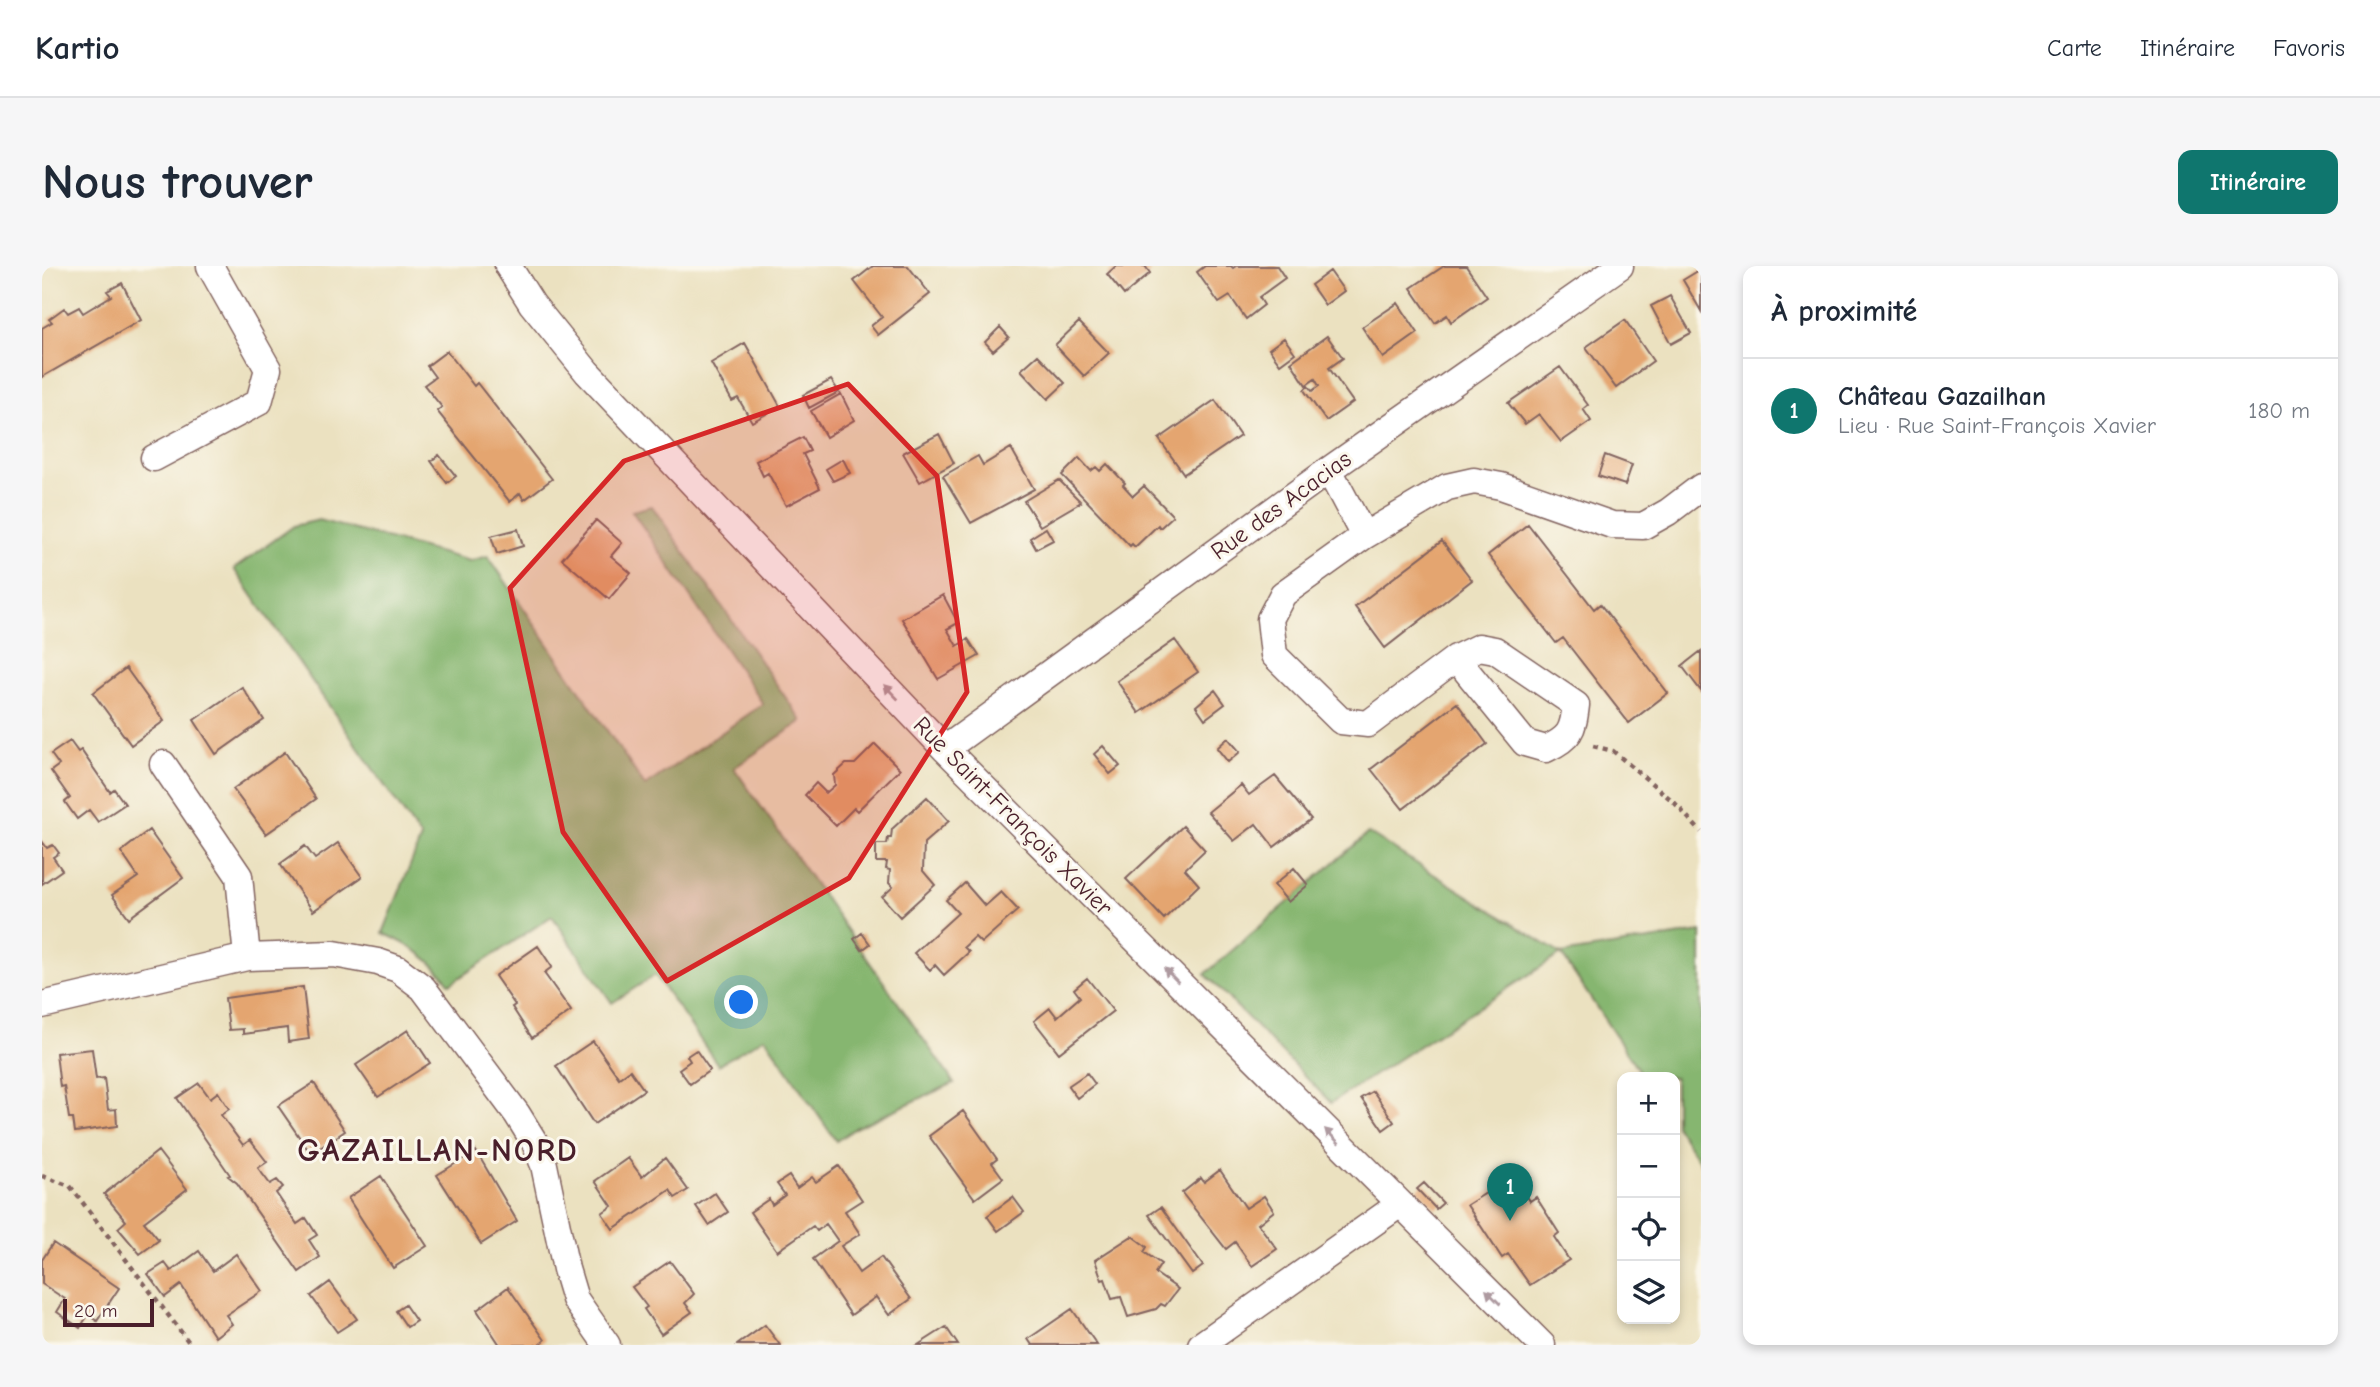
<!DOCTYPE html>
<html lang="fr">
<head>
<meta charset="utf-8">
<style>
  :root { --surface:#fff; --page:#f6f6f7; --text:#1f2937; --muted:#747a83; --line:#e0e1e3; --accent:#0f766e }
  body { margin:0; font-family:"Comic Neue",sans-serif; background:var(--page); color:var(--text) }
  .controls { position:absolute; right:21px; bottom:21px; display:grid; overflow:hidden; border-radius:14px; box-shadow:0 4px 10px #0003 }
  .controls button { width:63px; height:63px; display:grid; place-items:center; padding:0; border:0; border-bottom:2px solid var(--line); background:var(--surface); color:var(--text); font:35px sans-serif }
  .scale { position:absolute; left:21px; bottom:18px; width:91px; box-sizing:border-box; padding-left:7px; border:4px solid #4a1f2b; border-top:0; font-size:19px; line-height:24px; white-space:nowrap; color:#4a1f2b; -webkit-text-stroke:5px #fbf7ec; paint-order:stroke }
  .you { position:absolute; left:700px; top:737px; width:24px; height:24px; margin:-18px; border:5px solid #fff; border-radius:50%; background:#1a73e8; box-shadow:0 0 0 10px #1a73e833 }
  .badge { display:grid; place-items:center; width:46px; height:46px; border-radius:50%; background:var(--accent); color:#fff; font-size:23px; font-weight:700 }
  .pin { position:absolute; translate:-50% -58px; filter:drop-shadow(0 2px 4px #0008) }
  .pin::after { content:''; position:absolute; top:37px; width:24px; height:21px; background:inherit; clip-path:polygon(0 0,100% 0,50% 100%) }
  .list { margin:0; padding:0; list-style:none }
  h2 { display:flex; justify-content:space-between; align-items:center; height:91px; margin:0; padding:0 28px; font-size:30px }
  h2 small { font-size:23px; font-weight:400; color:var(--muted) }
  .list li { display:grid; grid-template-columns:46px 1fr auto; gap:21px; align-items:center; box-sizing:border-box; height:105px; padding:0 28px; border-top:2px solid var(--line) }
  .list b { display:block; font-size:26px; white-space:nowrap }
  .list p { margin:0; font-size:23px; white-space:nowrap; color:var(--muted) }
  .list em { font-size:23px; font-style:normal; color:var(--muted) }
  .icon { flex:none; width:38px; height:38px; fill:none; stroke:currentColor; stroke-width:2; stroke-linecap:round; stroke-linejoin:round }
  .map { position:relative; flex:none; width:1659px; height:1079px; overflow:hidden; border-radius:14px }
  header { display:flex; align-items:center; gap:42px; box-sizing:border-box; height:98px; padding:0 35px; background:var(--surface); border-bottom:2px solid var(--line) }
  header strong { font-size:33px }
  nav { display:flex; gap:38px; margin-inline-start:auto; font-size:24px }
  .intro { display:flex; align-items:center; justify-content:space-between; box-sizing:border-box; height:168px; padding:0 42px }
  h1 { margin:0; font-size:49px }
  .button { padding:18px 32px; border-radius:14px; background:var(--accent); color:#fff; font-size:24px; font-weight:700 }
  main { display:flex; gap:42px; padding:0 42px }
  aside { flex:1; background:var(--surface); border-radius:14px; box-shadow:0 4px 10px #0003 }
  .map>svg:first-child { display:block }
  .forest { fill:#86b66f; stroke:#686a4d; stroke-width:2 }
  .building { fill:#e4a570 }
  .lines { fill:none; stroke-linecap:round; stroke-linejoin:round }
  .minor-casing { stroke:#82635f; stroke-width:29 }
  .path { stroke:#82635f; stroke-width:4.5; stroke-dasharray:5 5; stroke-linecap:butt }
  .minor { stroke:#fff; stroke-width:26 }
  .oneway { fill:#ae9aa0 }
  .marked { fill:#d62828; fill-opacity:0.2; stroke:#d62828; stroke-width:5; stroke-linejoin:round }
  .labels { text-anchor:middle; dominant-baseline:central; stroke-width:6; stroke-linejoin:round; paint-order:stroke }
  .street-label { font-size:24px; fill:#4a1f2b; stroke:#fbf7ec }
  .district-label { font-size:32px; font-weight:bold; letter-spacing:2px; fill:#4a1f2b; stroke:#fbf7ec }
</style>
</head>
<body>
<header>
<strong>Kartio</strong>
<nav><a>Carte</a><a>Itinéraire</a><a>Favoris</a></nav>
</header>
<div class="intro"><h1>Nous trouver</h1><a class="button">Itinéraire</a></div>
<main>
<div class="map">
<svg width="1659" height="1079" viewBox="0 0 1659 1079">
  <rect width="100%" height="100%" fill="#fbf7ec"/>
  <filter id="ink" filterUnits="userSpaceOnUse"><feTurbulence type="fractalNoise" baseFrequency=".0143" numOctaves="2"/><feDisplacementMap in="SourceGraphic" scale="14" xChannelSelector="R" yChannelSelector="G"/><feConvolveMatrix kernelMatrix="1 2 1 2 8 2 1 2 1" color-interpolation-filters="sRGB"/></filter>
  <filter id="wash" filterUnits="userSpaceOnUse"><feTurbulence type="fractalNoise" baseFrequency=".00686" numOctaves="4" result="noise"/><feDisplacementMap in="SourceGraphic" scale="28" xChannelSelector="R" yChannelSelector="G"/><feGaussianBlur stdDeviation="1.57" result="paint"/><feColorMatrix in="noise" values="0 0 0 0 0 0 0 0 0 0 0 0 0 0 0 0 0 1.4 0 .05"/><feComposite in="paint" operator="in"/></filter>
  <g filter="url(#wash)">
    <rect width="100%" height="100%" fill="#ebe1c0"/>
    <path class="forest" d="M610,240L760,455L692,502L912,817L815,861L794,875L723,771L676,799L613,709L570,737L510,650L408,718C389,692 370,680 341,667L379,572L192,303L252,260L277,254L428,295L446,290L603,520L721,438L590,245Z
      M1326,567L1519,688L1659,666V898L1633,859V811H1601L1519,688L1289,837L1163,708Z"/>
    <g id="blocks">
      <path class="building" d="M831,0H866L888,28L836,69L829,60L840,51L812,15Z
        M1074,0H1103L1108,7L1082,29L1065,8Z
        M1163,0H1189L1191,2L1194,0H1235L1243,12L1217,31L1222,39L1204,53L1188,30L1177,37L1155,6Z
        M1402,0H1424L1445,31L1409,56L1405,49L1393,57L1369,22Z
        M1659,3V45L1641,14Z
        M1288,5L1302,25L1283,39L1269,19Z
        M80,17L99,54L0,111V62L10,56L7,53L22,42L26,47L37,41L41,47L69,30L65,25Z
        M1628,30L1649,67L1629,78L1609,40Z
        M1356,37L1376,67L1341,92L1320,61Z
        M1583,54L1611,95L1574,122L1544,81Z
        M1037,56L1067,87L1042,110L1013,79Z
        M958,61L967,71L951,85L943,76Z
        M1285,70L1301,92L1287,102L1311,136L1284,155L1262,124L1266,120L1270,125L1277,120L1273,113L1264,119L1249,96Z
        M1242,72L1253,87L1238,98L1227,83Z
        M703,77L738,140L710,156L696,132L690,135L669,97Z
        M405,85L432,120L435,117L510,213L482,234L478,227L468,236L395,145L400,141L382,119L393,111L385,100Z
        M996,89L1023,117L1006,133L979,104Z
        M1518,101L1546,139L1541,143L1549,155L1519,176L1497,148L1483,158L1466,137Z
        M789,114L797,126L767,142L761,129Z
        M799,128L812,154L784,171L769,145Z
        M1173,134L1198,170L1142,208L1117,173Z
        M897,168L912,197L878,216L861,187Z
        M761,171L768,185L761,188L778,222L744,240L726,207L721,210L714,195Z
        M969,182L992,223L929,257L901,210L936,190L941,199Z
        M397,189L414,210L405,217L389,195Z
        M1563,189L1590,199L1583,219L1556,210Z
        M1037,192L1049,205L1054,201L1058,205L1065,198L1083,217L1081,219L1091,230L1102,220L1131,250L1118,262L1116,259L1093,281L1090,278L1088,280L1020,209Z
        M801,193L808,207L791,215L784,203Z
        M1017,214L1039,236L998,260L982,235Z
        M554,254L580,277L569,290L589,307L567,333L520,293Z
        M1486,258L1552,343L1558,338L1626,427L1587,457L1521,372L1514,377L1446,289Z
        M1004,262L1011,274L994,283L988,272Z
        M476,263L481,280L455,288L449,270Z
        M1400,275L1430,314L1343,382L1313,341Z
        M901,329L916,357L905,363L915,380L926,373L937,390L896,413L860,353Z
        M1133,374L1156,406L1097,447L1075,415Z
        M1659,385V425L1640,400Z
        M84,402L122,455L89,479L51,427Z
        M200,421L222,454L174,488L152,454Z
        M1173,424L1183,438L1163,453L1154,440Z
        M1415,437L1445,478L1361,543L1329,503Z
        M1186,472L1198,486L1186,496L1175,482Z
        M28,475L36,486L39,484L68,526L72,523L83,538L56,556L47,544L35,553L23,536L28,532L9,505L17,499L9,488Z
        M833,478L858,503L815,545L812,542L794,560L763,529L774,517L784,527L793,519L792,509L804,498H813Z
        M1061,480L1078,500L1068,508L1052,488Z
        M243,486L274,533L224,568L191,523Z
        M1233,510L1269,553L1232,581L1214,558L1192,575L1166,546L1199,519L1207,529Z
        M885,531L907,555L882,577L881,605L893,619L858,651L840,631L851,621L847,617L848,604L844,603L845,596H834V578H845L846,572H849L850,563Z
        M1141,560L1163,584L1143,603L1157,619L1122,653L1084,613Z
        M107,564L141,612L87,652L70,629L96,611L79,586Z
        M0,575L5,582L11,579L17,587L11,591L20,604L0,618Z
        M296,577L320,611L271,645L238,598L263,580L273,593Z
        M1252,602L1266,619L1246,636L1232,619Z
        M923,617L943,640L959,626L976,644L939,677L933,671L922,681L927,686L902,709L893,699L888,704L872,687L916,647L904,634Z
        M820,667L828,678L820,684L812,673Z
        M496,680L510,701L502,707L529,745L490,772L470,741L473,739L453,710Z
        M1045,712L1071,745L1017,787L992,755L1008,742L1015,751L1038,731L1032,723Z
        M261,721L267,773L246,776L245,762L201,768V763L187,764L183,732Z
        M366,764L388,797L336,831L314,799Z
        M551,775L577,812L588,804L602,824L552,858L514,800Z
        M50,783L54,813L62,812L66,844L74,843L75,860L33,866L31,852H27L22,820L18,821L14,787Z
        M654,784L668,804L648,818L637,803L648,795L645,790Z
        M1045,807L1053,818L1035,832L1026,820Z
        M157,817L168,832L176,826L187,843L179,849L201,879L208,874L225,896L216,902L228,918L235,914L241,921L234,927L255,958L264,952L275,969L267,974L278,991L257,1006L195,917L186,910L188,909L135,832Z
        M272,817L303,865L269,888L236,840Z
        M1331,825L1352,856L1341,864L1319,832Z
        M921,845L955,893L950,897L961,912L933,933L887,870Z
        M116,885L145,923L102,956L117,974L98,988L76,962L84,955L62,928Z
        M434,885L475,955L439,978L395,909Z
        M586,892L600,911L623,892L646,924L633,932L628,924L571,963L560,947L570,940L553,915Z
        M797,900L820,934L803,945L818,968L799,980L817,1007L839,991L869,1033L847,1049L834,1031L809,1049L771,993L796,975L784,958L775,965L771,960L735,985L708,946L727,933L730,939L743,929L735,918L747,910L755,922L770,911L774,916Z
        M1178,904L1204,942L1222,930L1232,945L1216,958L1235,983L1210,1000L1193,976L1184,983L1140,927L1159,912L1162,916Z
        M1464,906L1469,911L1471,909L1488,935L1494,931L1517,967L1512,971L1527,994L1488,1019L1466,988L1460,992L1425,939L1455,920L1453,911L1457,907Z
        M339,910L385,980L351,1002L306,932Z
        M1382,917L1401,937L1394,943L1375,923Z
        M673,927L686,946L667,959L654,940Z
        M971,931L982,946L956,965L945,950Z
        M1119,941L1161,1000L1150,1008L1107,949Z
        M1090,970L1105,981L1102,986L1119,998L1113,1007L1136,1023L1123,1040L1119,1038L1114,1043L1086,1051L1079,1031L1070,1033L1063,1013L1060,1014L1053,994Z
        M11,977L77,1022L55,1055L46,1049L38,1062L15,1046L23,1033L0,1018V994Z
        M157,985L171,1005L194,988L220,1025L184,1049L190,1058L173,1071L139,1019L123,1031L106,1008L123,997L129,1005Z
        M628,995L652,1028L643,1037L650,1046L619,1068L602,1043L605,1041L590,1021Z
        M288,1016L315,1053L295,1066L269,1030Z
        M466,1021L503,1074L497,1079H458L435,1044Z
        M363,1039L374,1055L365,1061L354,1045Z
        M1030,1043L1055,1079H990L986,1073Z
        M723,1059L738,1079H695Z
        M904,1061L916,1079H876Z"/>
    </g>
  </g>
  <g filter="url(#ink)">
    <use href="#blocks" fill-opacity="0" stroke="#82635f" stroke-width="2"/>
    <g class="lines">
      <g class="minor-casing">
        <path id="minor" d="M466,0L490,38L545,106L903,483L1500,1079
          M112,192L217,136L226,103L168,0
          M1287,204L1322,270
          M1414,392L1483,477L1504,483C1528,472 1531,465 1534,439L1453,384L1437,381L1414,392L1326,458L1299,455L1232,389L1228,353L1241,328L1322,270L1405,221L1432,215L1459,220L1570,259L1601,260L1626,246L1659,221
          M903,483L1287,204L1578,0
          M121,498L197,610L205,691
          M0,739L205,691L292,688L336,696L356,703L381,722L475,848L493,877L502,899L524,1003L533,1033L565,1079
          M1159,1079L1358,938"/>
      </g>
      <path class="path" d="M1551,480L1571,485L1632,536L1659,566
        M0,910L28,920L149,1079"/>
      <use href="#minor" class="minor"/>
    </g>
    <defs><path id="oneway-solid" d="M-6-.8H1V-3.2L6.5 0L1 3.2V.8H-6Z" transform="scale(1.75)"/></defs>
    <g class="oneway">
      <use href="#oneway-solid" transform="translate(849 426) rotate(-134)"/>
      <use href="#oneway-solid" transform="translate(1129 709) rotate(-135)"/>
      <use href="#oneway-solid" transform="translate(1290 870) rotate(-135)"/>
      <use href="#oneway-solid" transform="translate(1451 1031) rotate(-135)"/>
    </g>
  </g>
  <path class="marked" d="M806,118L895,210L925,426L807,612L625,715L521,566L468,322L582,195Z"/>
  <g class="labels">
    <g class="street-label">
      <text transform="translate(1239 239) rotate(-36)">Rue des Acacias</text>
      <text transform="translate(971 550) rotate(45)">Rue Saint-François Xavier</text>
    </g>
    <g class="district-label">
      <text x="396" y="884">GAZAILLAN-NORD</text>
    </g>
  </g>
</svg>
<div class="controls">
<button>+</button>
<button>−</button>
<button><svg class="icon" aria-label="locate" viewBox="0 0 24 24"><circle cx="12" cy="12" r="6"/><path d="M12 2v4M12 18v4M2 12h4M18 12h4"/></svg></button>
<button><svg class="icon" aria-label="layers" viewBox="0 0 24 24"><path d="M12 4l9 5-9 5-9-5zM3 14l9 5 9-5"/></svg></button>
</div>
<div class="scale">20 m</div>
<div class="you"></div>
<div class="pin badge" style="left:1468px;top:955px">1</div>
</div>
<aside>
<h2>À proximité<small></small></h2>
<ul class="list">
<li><span class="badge">1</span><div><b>Château Gazailhan</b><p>Lieu · Rue Saint-François Xavier</p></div><em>180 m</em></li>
</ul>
</aside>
</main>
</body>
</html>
